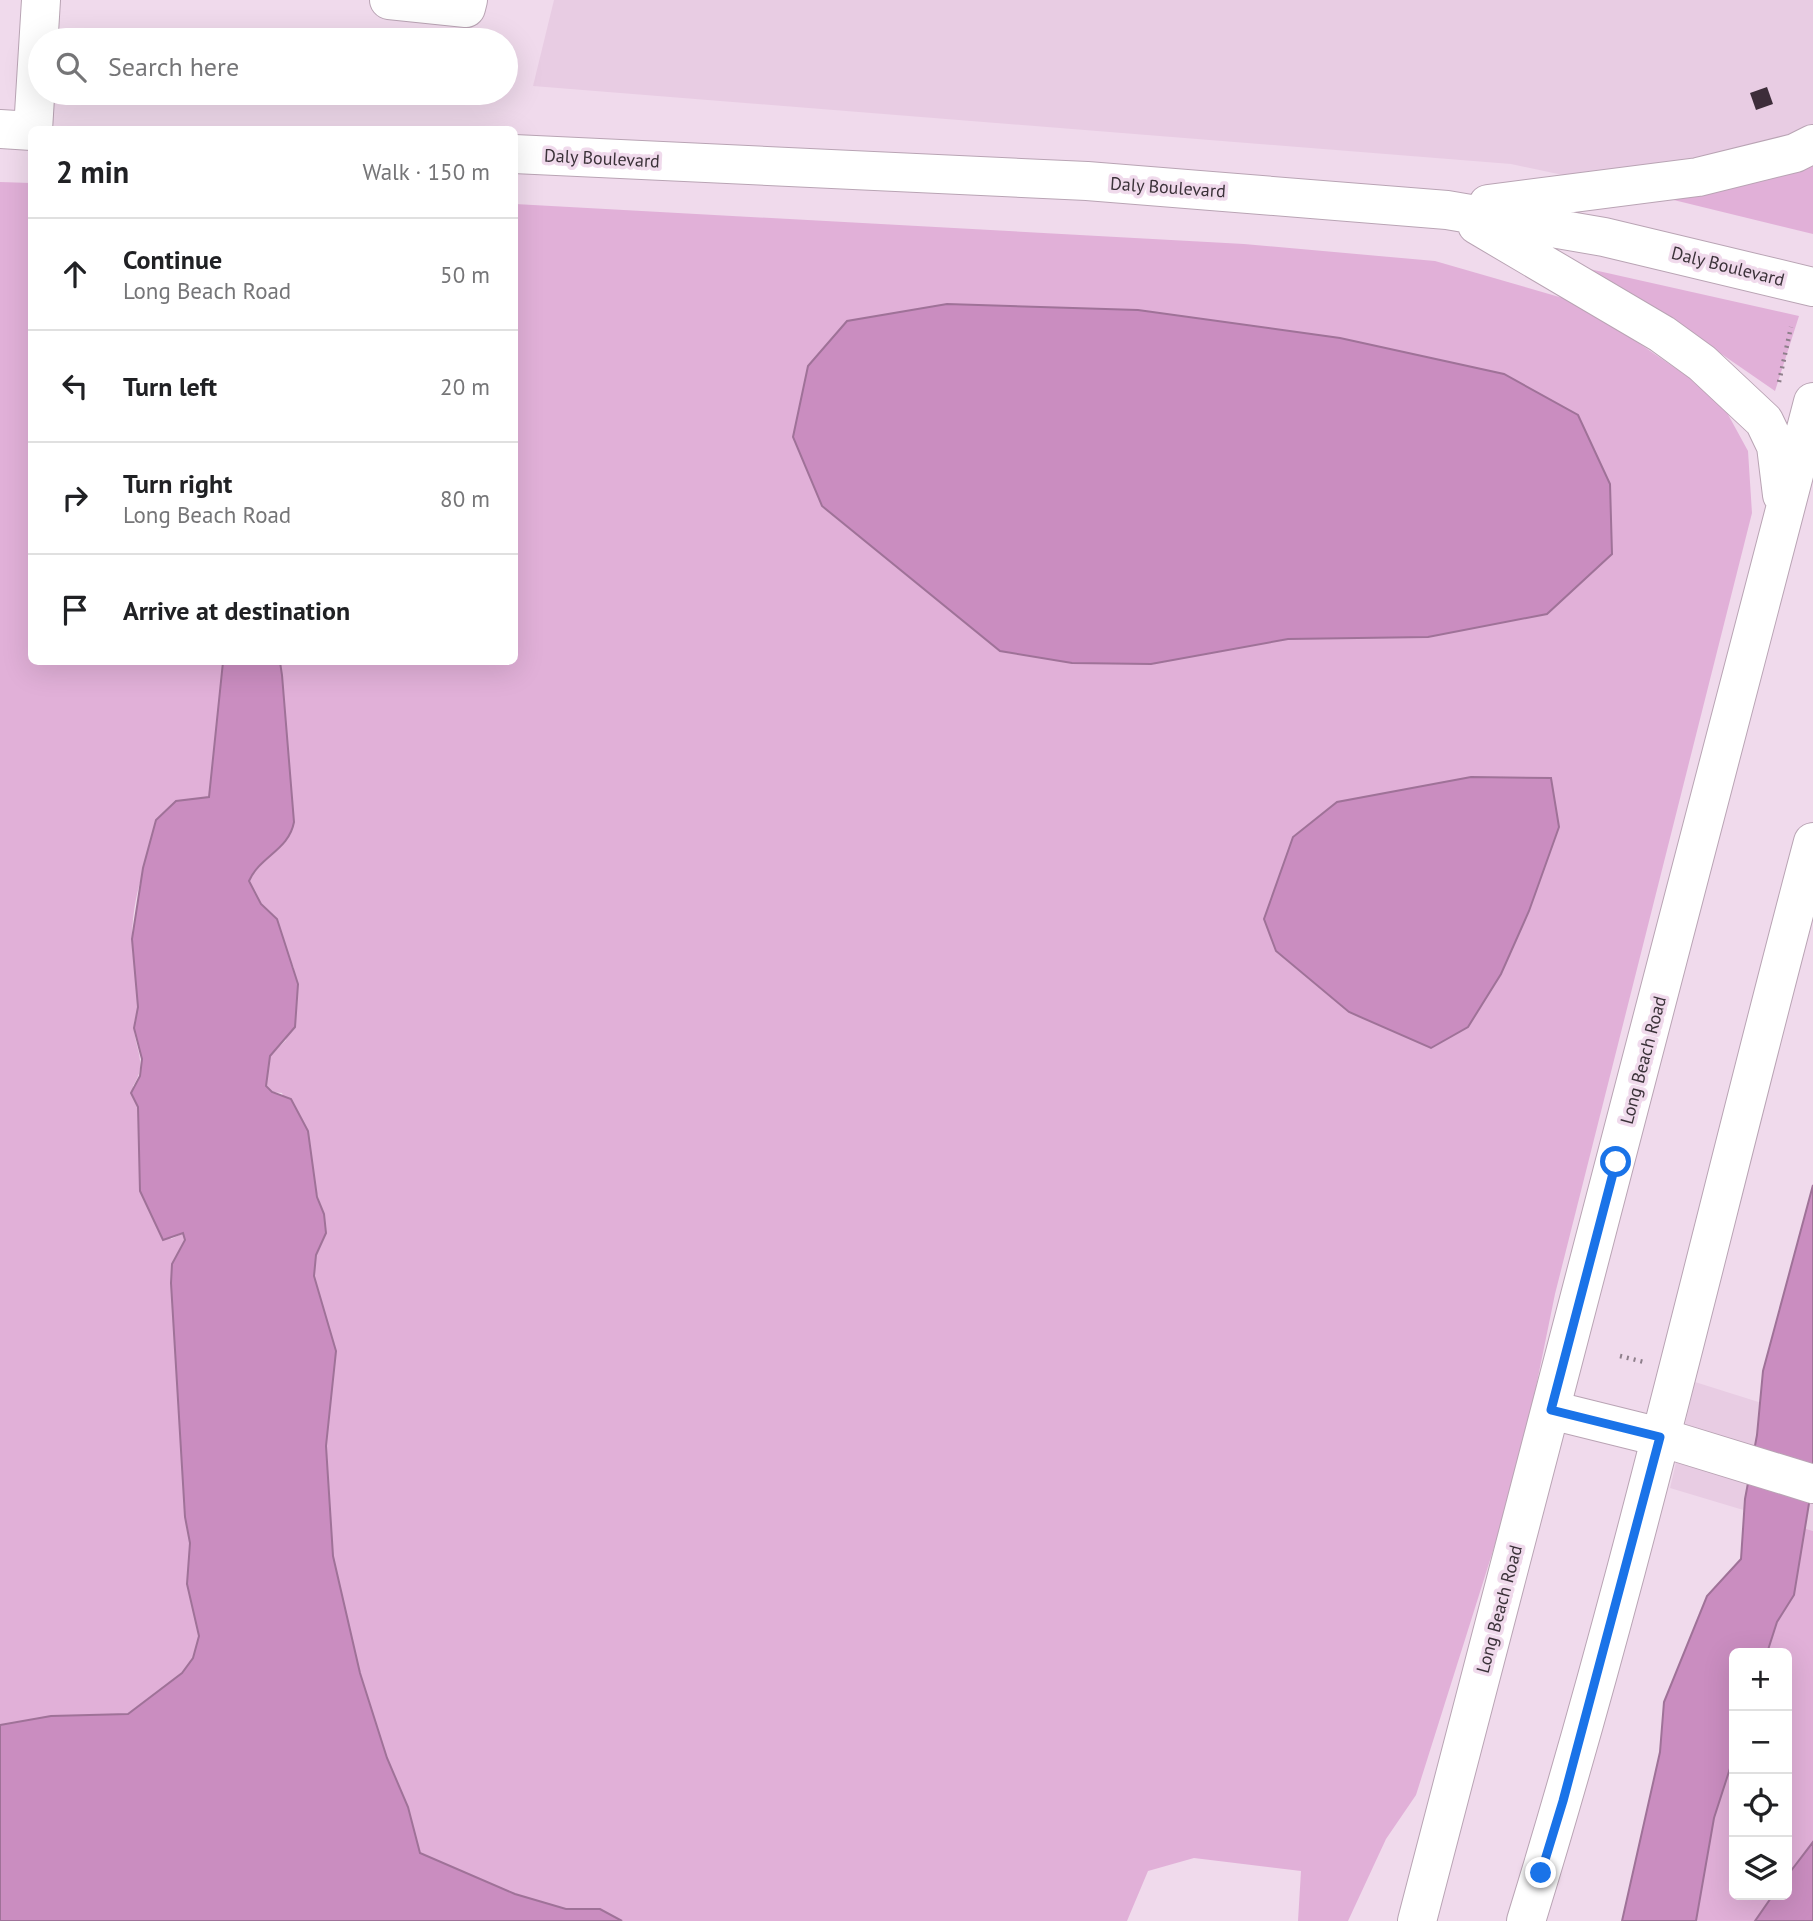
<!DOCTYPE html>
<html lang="en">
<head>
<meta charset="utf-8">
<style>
  :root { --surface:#fff; --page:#f6f6f6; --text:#202124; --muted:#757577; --line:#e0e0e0 }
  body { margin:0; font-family:"PT Sans",sans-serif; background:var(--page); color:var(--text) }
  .controls { position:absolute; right:21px; bottom:21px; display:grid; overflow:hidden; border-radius:10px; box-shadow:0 7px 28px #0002 }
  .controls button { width:63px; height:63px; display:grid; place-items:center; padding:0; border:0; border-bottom:2px solid var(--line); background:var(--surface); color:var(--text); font:35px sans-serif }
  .stop { position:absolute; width:21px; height:21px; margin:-16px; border:5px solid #1a73e8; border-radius:50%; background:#fff }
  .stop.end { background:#1a73e8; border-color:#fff; box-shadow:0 2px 7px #0008 }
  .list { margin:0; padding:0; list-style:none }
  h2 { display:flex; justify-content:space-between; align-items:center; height:91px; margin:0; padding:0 28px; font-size:30px }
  h2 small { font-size:23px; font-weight:400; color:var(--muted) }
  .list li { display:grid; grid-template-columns:46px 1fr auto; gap:21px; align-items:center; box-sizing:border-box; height:112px; padding:0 28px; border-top:2px solid var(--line) }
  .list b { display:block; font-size:26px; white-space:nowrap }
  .list p { margin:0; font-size:23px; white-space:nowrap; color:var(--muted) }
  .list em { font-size:23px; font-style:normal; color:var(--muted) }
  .icon { flex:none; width:38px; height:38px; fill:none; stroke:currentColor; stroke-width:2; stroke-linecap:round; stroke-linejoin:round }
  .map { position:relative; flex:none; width:1813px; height:1921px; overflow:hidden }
  .search { position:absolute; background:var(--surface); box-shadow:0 7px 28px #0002; left:28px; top:28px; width:490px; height:77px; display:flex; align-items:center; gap:18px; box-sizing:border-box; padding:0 24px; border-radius:38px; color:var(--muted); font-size:26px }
  .panel { position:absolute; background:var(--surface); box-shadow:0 7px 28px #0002; left:28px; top:126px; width:490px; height:539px; border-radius:10px }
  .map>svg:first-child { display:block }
  .built { fill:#e8cce3 }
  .green { fill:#e1b0d8; fill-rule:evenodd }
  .water { fill:#ca8dc0; stroke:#9f7298; stroke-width:2 }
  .building { fill:#3d2d3a }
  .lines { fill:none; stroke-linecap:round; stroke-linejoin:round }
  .minor-casing { stroke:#b9a4b4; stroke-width:40 }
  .major-casing { stroke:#b9a4b4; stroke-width:40 }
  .path { stroke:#8e7f8b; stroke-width:4.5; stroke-dasharray:2 5; stroke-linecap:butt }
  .minor { stroke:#fff; stroke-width:38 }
  .major { stroke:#fff; stroke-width:38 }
  .route { stroke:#1a73e8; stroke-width:9 }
  .labels { text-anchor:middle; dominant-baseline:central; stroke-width:7; stroke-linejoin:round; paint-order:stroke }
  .street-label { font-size:18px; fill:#3b3239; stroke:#f0daec }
</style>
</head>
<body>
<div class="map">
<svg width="1813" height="1921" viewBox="0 0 1813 1921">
  <rect width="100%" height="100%" fill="#f0daec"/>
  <path class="built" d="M554,0H1813V228L1511,164L533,86Z
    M1695,1382L1813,1419V1531L1670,1488Z"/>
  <path class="green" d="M1813,161V234L1641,192Z
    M0,182L31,183L32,662H223L209,797L176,801C151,845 133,886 132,938C132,960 138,981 138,1003C138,1012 133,1021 134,1030C137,1053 147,1065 133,1086L138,1107L140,1191L171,1239L184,1233L185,1240L172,1263L171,1283L185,1517L190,1543L187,1584L199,1636L193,1658L182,1673L128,1714L51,1716L0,1725Z
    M515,204L1244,244L1435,261L1580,303L1719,398L1748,451L1752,513L1555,1294L1520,1465L1416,1795L1386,1839L1348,1921H1298L1301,1871L1194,1858L1148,1871L1127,1921H622L600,1909H566L515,1894L420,1853L408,1808L387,1758L360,1673L333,1556L326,1446L336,1351L314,1276L316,1255L326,1233L324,1214L282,1093L272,1092L266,1086L270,1056L286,1040L294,968L284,947L277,919L261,904L249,881L253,871L266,859L284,705L280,662H514ZM947,304L1138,310L1340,338L1504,374L1428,637L1288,639L1151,664L1072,663L1000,651L927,590ZM1337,802L1264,919L1293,837Z
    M1576,266L1799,316L1775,391L1707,344Z
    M1800,1527L1813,1531V1842L1787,1876V1653H1767L1777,1622L1794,1595Z
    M1734,1756V1895H1773L1755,1921H1696L1714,1818Z"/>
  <path class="water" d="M947,304L1138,310L1340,338L1504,374L1578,415L1610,484L1612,554L1547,614L1428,637L1288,639L1151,664L1072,663L1000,651L822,506L793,437L808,366L847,321Z
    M223,662H280L282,675L294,822C289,850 260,856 249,881L261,904L277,919L298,984L295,1027L270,1056L266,1086L272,1092L291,1099L308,1131L317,1197L324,1214L326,1233L316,1255L314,1276L336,1351L326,1446L333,1556L360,1673L387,1758L408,1807L420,1853L515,1894L566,1909H600L622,1921H0V1725L51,1716L128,1714L182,1673L193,1658L199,1636L187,1584L190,1543L185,1517L171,1283L172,1264L185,1240L183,1233L163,1240L140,1191L138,1107L131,1093L140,1076L142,1059L134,1028L138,1007L132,939L143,868L156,820L176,801L209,797Z
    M1471,777L1551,778L1559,827L1529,911L1501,974L1468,1027L1431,1048L1349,1012L1276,951L1264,919L1293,837L1337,802Z
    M1813,1185V1479L1794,1595L1777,1622L1767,1653H1734V1756L1714,1818L1696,1921H1622L1660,1752L1664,1702L1707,1596L1741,1559L1745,1499L1757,1435L1763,1371Z
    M1813,1842V1921H1755L1773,1895H1787V1876Z"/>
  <path class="building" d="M1767,87L1773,104L1756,110L1750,93Z"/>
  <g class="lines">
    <g class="minor-casing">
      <path id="minor" d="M389,0L466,8L468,0
        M33,130L41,0
        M1551,1410L1660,1437L1813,1484"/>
    </g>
    <g class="major-casing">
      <path id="major" d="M0,129L32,131
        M514,154L1087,181L1447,210L1604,237L1813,287
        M1488,204L1698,177L1795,153L1813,144
        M1477,225L1662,334L1702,363L1764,421L1776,446L1782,495
        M1417,1921L1813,402
        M1526,1921C1636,1565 1717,1201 1813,842"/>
    </g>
    <path class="path" d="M1779,382L1791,327
      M1620,1356L1644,1362"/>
    <use href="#minor" class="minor"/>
    <use href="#major" class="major"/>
  </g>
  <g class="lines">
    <path class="route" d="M1541,1873L1563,1801L1660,1437L1551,1410L1616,1162"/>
  </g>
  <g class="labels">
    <g class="street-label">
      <text transform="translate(602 158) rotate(3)">Daly Boulevard</text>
      <text transform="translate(1168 187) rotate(4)">Daly Boulevard</text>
      <text transform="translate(1728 266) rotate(14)">Daly Boulevard</text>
      <text transform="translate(1643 1060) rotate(-75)">Long Beach Road</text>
      <text transform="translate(1499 1609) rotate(-75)">Long Beach Road</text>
    </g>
  </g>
</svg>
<div class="controls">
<button>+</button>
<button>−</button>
<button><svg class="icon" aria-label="locate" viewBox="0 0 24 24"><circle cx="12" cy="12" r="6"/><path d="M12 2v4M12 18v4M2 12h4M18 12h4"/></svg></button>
<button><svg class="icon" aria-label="layers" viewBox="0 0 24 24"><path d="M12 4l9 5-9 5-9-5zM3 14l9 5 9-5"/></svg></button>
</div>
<div class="stop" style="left:1616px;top:1162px"></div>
<div class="stop end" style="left:1541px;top:1873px"></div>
<div class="search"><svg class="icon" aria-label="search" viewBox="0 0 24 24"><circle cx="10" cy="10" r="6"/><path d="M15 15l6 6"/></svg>Search here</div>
<section class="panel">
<h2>2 min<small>Walk · 150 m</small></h2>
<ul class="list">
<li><svg class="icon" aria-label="ahead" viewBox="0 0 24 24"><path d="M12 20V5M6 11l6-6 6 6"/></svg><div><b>Continue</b><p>Long Beach Road</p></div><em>50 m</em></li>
<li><svg class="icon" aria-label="left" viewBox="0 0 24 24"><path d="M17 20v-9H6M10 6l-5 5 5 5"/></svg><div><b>Turn left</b></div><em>20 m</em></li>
<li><svg class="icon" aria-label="right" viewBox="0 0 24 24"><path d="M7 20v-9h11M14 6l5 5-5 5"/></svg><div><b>Turn right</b><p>Long Beach Road</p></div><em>80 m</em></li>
<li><svg class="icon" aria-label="arrive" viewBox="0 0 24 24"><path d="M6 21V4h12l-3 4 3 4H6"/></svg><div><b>Arrive at destination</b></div></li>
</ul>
</section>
</div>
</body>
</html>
